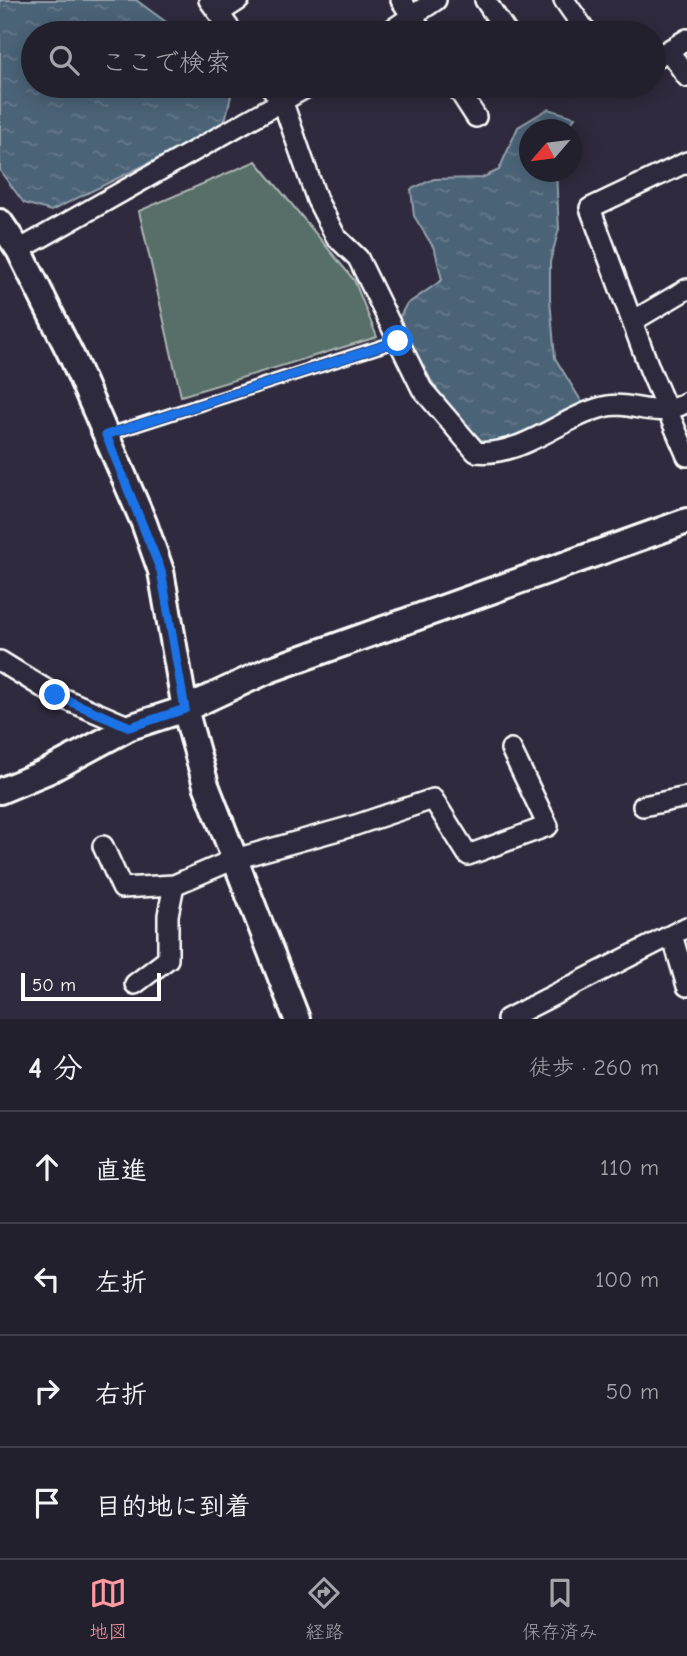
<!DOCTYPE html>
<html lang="ja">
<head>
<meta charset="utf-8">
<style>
  :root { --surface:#23202e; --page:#2f2d3a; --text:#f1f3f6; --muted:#a3a3aa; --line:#403e4a; --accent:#ff9aa2 }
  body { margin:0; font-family:"Comic Neue","Klee One",sans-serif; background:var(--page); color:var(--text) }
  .compass { position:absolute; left:519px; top:119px; width:63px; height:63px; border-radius:50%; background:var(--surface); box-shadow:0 4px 18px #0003; rotate:242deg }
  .scale { position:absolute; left:21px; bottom:18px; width:140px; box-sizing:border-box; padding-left:7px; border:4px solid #fff; border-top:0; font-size:19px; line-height:24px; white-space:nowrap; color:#fff; -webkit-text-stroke:5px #2f2a3d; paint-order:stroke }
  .stop { position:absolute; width:21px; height:21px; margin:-16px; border:5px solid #1a73e8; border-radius:50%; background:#fff }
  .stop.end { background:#1a73e8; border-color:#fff; box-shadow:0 2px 7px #0008 }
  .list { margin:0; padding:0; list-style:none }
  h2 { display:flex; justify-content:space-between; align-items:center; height:91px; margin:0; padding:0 28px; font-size:30px }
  h2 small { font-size:23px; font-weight:400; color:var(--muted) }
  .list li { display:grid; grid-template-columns:46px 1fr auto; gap:21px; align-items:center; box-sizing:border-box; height:112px; padding:0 28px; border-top:2px solid var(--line) }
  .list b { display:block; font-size:26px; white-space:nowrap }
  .list em { font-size:23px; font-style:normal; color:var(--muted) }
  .icon { flex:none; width:38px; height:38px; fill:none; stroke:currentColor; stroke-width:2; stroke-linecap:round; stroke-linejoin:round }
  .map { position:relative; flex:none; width:687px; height:1019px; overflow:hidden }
  .search { position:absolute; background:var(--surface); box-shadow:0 4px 18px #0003; left:21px; right:21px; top:21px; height:77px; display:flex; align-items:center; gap:18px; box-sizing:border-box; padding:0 24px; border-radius:38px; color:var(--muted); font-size:26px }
  .sheet { height:539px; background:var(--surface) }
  nav { display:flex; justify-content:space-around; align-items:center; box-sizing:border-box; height:98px; border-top:2px solid var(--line); background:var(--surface); font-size:19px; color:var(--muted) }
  nav a { display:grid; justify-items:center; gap:4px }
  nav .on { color:var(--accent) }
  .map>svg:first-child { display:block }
  .park { fill:#596e68; stroke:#acb6b4; stroke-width:2 }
  .water { fill:url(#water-ripples); stroke:#94a1ad; stroke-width:2 }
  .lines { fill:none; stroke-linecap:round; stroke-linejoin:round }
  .service-casing { stroke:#fff; stroke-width:15 }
  .minor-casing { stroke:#fff; stroke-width:24 }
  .tertiary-casing { stroke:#fff; stroke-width:30 }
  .service { stroke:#2f2a3d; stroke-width:10 }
  .minor { stroke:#2f2a3d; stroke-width:19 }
  .tertiary { stroke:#2f2a3d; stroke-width:24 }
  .route { stroke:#1a73e8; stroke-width:9 }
</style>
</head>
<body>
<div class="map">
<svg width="687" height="1019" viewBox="0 0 687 1019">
  <defs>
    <pattern id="water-ripples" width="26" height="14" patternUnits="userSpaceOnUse" patternTransform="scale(1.75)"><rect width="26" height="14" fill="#4c6377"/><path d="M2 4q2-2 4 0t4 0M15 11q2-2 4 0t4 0" fill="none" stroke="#677a8b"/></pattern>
  </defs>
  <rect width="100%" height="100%" fill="#2f2a3d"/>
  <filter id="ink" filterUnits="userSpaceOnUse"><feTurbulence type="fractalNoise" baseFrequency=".0143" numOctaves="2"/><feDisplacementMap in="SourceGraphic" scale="14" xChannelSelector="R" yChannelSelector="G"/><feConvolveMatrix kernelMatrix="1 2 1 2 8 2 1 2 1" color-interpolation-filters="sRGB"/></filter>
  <g filter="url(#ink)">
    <path class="park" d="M256,161L354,280L377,337L181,396L139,211Z"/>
    <path class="water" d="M0,0H136L181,33H33V86H225L231,96L225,121L196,140L51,211L24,203L0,171Z
      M548,109L575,117L568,129L530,130V172H556L559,229L550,262V299L555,358L583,404L492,450L447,409L398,320L406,305L442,280L435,250L414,216L411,189L434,179L482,178L499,170L518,127Z"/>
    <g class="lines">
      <g class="service-casing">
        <path id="service" d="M106,435L398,341"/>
      </g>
      <g class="minor-casing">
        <path id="minor" d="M209,0L233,33
          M401,0L423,33
          M485,0L507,33
          M564,0L587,33
          M219,13L239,0
          M387,33L436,0
          M669,51L687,77
          M654,59L687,39
          M270,86L283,103L317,200L336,237L358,258L422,389L476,452C522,457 560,418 603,407C633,399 654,422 687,402
          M456,86L476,117
          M687,162L590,208L650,370L687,456
          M19,250L309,86
          M633,321L687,289
          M0,661L55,695L130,727
          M643,806L687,797
          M103,846L122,888L174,885
          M672,935L687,986
          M135,984L168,959V915L174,885L235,859L356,825L433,799L468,855L548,826L511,749
          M507,1019L687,927"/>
      </g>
      <g class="tertiary-casing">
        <path id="tertiary" d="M0,222L19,250L73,359L144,523L161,571L185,709L206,785L297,1019
          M0,791L48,771L130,727L185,709L269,670L687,521"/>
      </g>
      <use href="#service" class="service"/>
      <use href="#minor" class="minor"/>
      <use href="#tertiary" class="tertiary"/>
    </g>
  </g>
  <g class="lines" filter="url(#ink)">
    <path class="route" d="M55,695L130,727L185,709L161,571L106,435L398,341"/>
  </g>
</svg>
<svg class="compass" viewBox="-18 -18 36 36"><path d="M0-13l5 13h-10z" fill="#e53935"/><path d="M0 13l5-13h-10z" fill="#a3a3aa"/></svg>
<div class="scale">50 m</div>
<div class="stop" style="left:398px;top:341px"></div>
<div class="stop end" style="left:55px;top:695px"></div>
<div class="search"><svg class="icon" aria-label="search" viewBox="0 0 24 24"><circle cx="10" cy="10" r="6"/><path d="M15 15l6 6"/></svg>ここで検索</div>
</div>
<section class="sheet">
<h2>4 分<small>徒歩 · 260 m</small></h2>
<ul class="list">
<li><svg class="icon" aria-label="ahead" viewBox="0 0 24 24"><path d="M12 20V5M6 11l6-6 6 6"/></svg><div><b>直進</b></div><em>110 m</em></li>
<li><svg class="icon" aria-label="left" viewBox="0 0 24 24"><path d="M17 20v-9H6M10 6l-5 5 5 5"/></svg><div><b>左折</b></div><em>100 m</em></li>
<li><svg class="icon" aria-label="right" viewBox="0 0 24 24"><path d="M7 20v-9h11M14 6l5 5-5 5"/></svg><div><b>右折</b></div><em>50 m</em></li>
<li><svg class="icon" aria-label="arrive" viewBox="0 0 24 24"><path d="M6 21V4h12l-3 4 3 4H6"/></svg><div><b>目的地に到着</b></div></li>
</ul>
</section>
<nav>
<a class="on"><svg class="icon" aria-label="map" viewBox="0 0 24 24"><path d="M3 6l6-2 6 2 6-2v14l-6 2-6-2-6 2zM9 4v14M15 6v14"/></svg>地図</a>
<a><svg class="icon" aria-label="directions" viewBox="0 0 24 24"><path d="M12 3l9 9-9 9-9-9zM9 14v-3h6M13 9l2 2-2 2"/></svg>経路</a>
<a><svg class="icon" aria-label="saved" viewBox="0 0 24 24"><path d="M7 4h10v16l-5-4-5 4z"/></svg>保存済み</a>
</nav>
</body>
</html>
